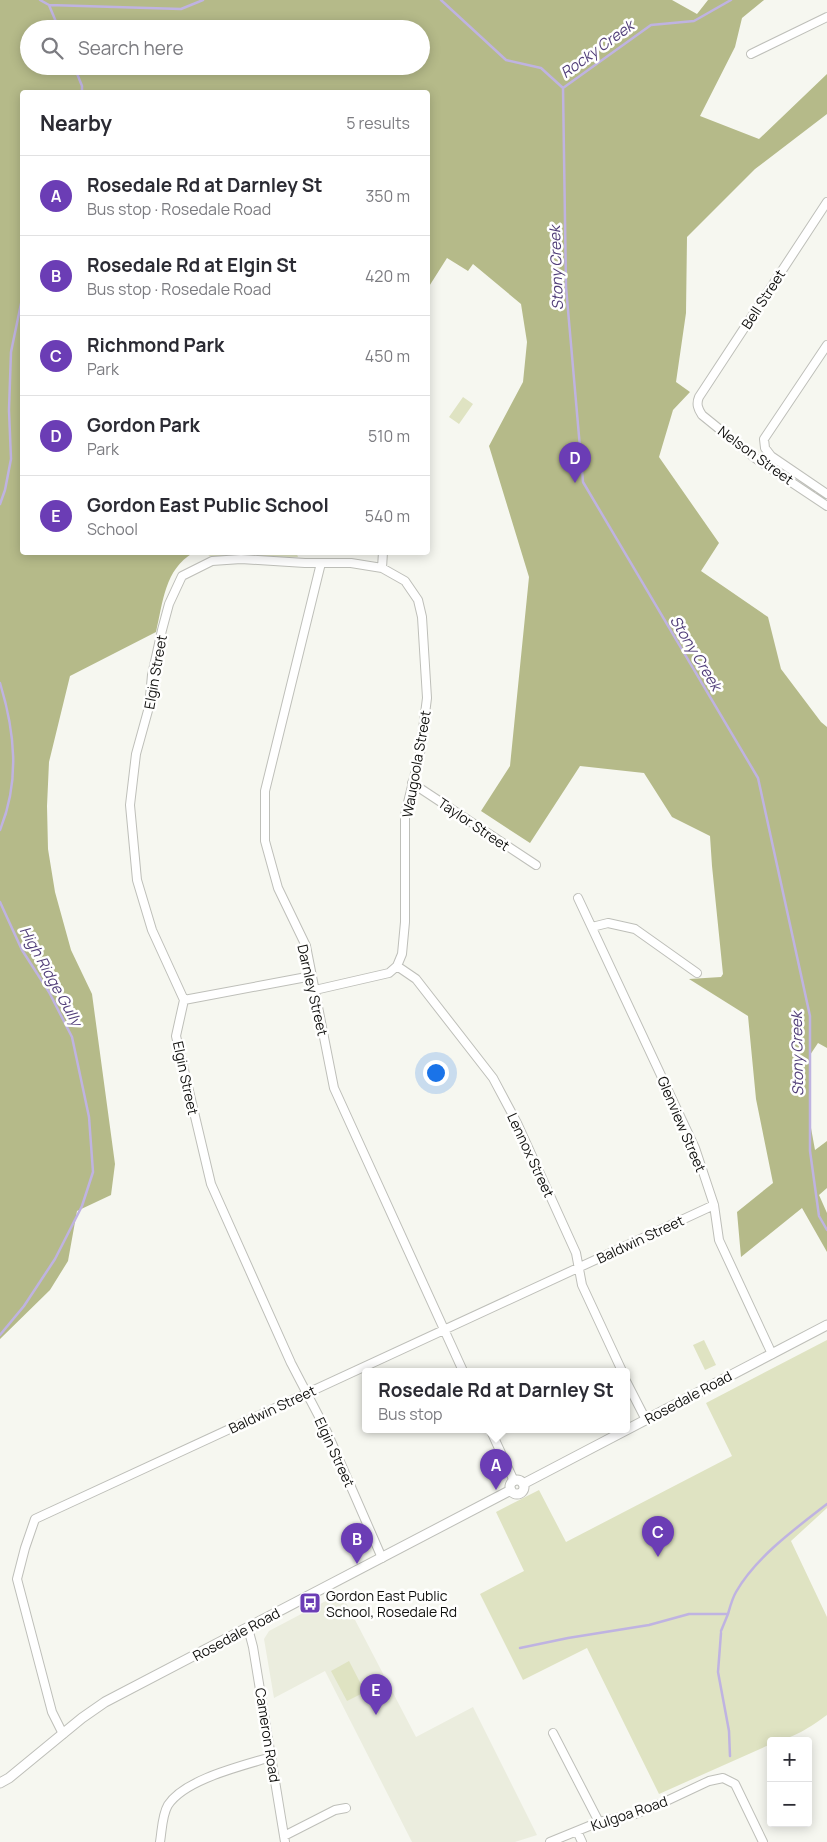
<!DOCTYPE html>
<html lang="en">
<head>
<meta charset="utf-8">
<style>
  :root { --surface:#fff; --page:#f2f2f3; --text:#2b2b33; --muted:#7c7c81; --line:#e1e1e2; --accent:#6b3db5 }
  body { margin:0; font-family:Manrope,sans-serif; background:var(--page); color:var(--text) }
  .controls { position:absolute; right:15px; bottom:15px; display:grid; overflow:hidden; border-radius:5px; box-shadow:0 2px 12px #0003 }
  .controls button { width:45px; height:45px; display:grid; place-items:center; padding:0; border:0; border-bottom:1px solid var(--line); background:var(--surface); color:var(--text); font:25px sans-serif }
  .you { position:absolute; left:435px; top:1072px; width:18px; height:18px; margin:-12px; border:4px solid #fff; border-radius:50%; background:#1a73e8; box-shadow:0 0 0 8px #1a73e833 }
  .badge { display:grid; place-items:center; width:32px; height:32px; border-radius:50%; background:var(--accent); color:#fff; font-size:16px; font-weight:700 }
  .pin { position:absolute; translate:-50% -41px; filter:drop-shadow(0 1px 2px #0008) }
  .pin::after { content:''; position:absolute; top:26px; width:18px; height:15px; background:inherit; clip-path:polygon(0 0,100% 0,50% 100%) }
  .popup { position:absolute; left:362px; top:1368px; width:268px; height:65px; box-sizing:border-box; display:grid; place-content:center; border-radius:5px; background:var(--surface); filter:drop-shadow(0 1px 4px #0005); font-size:16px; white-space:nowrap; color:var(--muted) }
  .popup b { font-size:19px; color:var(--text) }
  .popup::after { content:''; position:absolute; left:50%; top:100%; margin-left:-10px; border:10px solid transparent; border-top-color:var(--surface) }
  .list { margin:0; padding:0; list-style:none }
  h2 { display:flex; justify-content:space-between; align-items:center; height:65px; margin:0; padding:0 20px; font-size:21px }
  h2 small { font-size:16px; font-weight:400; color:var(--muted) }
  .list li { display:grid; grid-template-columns:32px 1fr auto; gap:15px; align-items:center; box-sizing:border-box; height:80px; padding:0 20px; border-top:1px solid var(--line) }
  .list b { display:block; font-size:19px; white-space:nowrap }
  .list p { margin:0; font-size:16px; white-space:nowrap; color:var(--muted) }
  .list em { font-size:16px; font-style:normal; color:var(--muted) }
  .icon { flex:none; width:28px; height:28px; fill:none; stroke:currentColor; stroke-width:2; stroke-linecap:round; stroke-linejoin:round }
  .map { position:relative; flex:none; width:827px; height:1842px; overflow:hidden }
  .search { position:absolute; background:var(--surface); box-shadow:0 2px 12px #0003; left:20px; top:20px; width:410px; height:55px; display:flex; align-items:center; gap:12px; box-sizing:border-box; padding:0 18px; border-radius:28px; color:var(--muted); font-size:19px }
  .panel { position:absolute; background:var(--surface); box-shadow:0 2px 12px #0003; left:20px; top:90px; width:410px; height:465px; border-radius:5px }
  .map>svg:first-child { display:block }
  .built { fill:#ebedde }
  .green { fill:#dfe3c2 }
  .forest { fill:#b5ba89; fill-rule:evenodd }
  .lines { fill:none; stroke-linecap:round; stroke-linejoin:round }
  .stream { stroke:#bfb3e1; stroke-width:2.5 }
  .minor-casing { stroke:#bebfb9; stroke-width:10 }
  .tertiary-casing { stroke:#bebfb9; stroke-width:11 }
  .minor { stroke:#fff; stroke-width:8 }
  .tertiary { stroke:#fff; stroke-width:9 }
  .labels { text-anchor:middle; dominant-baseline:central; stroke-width:5; stroke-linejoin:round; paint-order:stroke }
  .street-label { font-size:14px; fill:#10100e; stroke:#fffffe }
  .poi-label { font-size:14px; fill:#10100e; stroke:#fffffe; text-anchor:start }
  .water-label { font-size:15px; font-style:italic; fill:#513e79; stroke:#fffffe }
</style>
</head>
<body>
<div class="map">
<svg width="827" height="1842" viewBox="0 0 827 1842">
  <rect width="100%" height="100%" fill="#f6f7f0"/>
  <path class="built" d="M341,1593L416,1737L473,1707L537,1835L515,1842H412L325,1671L274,1698L264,1639L269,1631Z"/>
  <path class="green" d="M463,397L473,404L459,424L449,417Z
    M296,552L298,557L234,556L214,558L204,553Z
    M704,1340L716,1365L705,1370L693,1345Z
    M827,1340V1508L791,1541L827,1617V1715C812,1726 790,1741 771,1741V1744L659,1794L587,1648L523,1680L480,1594L524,1571L496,1512L539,1490L566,1542L732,1456L706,1403Z
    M349,1661L365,1692L347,1701L331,1671Z"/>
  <path class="forest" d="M0,0H672L697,14L708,0H764L742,18L735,47L700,116L759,139L827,74V114L755,169L687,237L686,313L676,382L690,392L673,410L659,457L719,543L701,571L768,617L781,669L821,722L827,727V1048L818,1043L810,1055L809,1117L815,1150L827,1141V1188L819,1195L827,1213V1252L802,1208L741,1257L737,1212L773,1183L756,1099L748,1016L689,979L721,977L723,974L712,866L710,836L672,817L644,773L580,766L530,843L481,811L510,766L529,577L489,446L523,382L527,342L521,304L473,264L468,271L447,258L428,288V92H22V552L193,553C165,569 163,602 156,632L70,676L49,762L47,806L48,849L55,892L71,950L92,994L115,1164L111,1195L77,1211L68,1261L50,1290L0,1339ZM29,29H421V66H29Z"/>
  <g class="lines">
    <path class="stream" d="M40,0L49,5L181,9L203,0
      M441,0L506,60L541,68L563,88L651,25L694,21L731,0
      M49,5L59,29
      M74,66L82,86V92
      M563,88L566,287L583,482L758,778L810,1016V1151L819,1216L827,1230
      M0,504L5,490L11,459L9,410L11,352L22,299
      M0,683C15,732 20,781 0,830
      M0,902L22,950L49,992L72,1037L89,1117L93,1172L82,1206L55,1259L24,1306L0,1335
      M721,1631L728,1614
      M721,1633L718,1672L729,1731L730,1756
      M520,1648L568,1638L649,1625L689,1614H728C730,1607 732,1599 736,1592C756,1557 796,1528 827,1504"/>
    <g class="minor-casing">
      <path id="minor" d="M751,54L827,17
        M827,202L699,397C696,404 698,409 702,415L755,458L827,506
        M827,345L764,439L765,448L771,456L827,494
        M321,563L265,791V841L278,888L306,946L334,1088L463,1371
        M382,568L351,563H305L241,559L212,561L182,576L169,604L162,630L152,675L149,707L136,754L130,805L137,880L152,930L184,1000L176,1036L211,1184L291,1363L327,1432L382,1558
        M412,783L536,865
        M578,898L695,1148L714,1205L719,1240L772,1354
        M592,927L608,923L635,929L697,973
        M397,966L416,979L493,1078L517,1123L576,1253L582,1285L622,1371
        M315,990L389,973L397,966L402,954L405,922V815L420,753L427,698L422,617L418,600L405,581L382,568L383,552
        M184,1000L312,976
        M626,1381L646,1420
        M490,1429L514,1481
        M248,1628L253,1647L285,1842
        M553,1733L599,1822
        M63,1734L52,1712L17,1579L25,1548L35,1519L714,1205
        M577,1831L582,1842
        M284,1836L335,1810L346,1808
        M160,1842C162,1830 162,1815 168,1805C185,1779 242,1766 271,1757
        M550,1842L599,1822L635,1814L660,1804L709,1781L723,1778L735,1784L763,1842"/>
    </g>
    <g class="tertiary-casing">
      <path id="tertiary" d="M510 1487a7 7 0 1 1 14 0a7 7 0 1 1-14 0Z
        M523,1484L827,1325
        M0,1783L9,1778L82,1718L105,1702L511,1490"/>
    </g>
    <use href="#minor" class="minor"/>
    <use href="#tertiary" class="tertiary"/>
  </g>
  <defs>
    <g id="bus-square" transform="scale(1.125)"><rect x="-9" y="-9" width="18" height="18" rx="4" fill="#6b3db5" stroke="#fffffe"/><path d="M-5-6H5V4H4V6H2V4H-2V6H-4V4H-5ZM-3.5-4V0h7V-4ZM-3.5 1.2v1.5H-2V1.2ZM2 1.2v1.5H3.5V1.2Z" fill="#fff"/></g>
  </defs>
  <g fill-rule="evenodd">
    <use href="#bus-square" x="310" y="1603"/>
  </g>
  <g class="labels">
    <g class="street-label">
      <text transform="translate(763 299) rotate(-57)">Bell Street</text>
      <text transform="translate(756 455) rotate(36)">Nelson Street</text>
      <text transform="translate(155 672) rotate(-80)">Elgin Street</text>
      <text transform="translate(416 764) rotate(-80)">Waugoola Street</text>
      <text transform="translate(474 824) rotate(34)">Taylor Street</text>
      <text transform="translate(313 990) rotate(77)">Darnley Street</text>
      <text transform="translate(186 1078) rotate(78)">Elgin Street</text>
      <text transform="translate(682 1124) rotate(67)">Glenview Street</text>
      <text transform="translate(531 1155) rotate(65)">Lennox Street</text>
      <text transform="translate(640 1239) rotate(-25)">Baldwin Street</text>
      <text transform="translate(688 1397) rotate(-28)">Rosedale Road</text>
      <text transform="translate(272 1409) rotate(-25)">Baldwin Street</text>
      <text transform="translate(335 1452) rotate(65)">Elgin Street</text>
      <text transform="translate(236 1634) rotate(-28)">Rosedale Road</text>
      <text transform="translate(268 1735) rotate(81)">Cameron Road</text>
      <text transform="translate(629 1813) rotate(-19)">Kulgoa Road</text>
    </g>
    <g class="poi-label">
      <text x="326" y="1595">Gordon East Public<tspan x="326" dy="16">School, Rosedale Rd</tspan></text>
    </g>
    <g class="water-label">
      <text transform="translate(597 49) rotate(-36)">Rocky Creek</text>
      <text transform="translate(556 268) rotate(-92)">Stony Creek</text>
      <text transform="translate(696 653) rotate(59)">Stony Creek</text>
      <text transform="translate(51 976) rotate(61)">High Ridge Gully</text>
      <text transform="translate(797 1054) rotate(-91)">Stony Creek</text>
    </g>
  </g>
</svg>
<div class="controls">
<button>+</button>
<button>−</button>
</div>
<div class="you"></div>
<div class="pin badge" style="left:496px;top:1490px">A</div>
<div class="popup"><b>Rosedale Rd at Darnley St</b>Bus stop</div>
<div class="pin badge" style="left:357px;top:1564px">B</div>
<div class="pin badge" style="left:658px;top:1557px">C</div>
<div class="pin badge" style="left:575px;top:483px">D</div>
<div class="pin badge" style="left:376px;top:1715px">E</div>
<div class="search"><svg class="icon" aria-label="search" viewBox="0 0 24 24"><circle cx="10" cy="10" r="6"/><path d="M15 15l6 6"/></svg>Search here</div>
<section class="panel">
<h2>Nearby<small>5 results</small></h2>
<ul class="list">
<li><span class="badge">A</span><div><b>Rosedale Rd at Darnley St</b><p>Bus stop · Rosedale Road</p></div><em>350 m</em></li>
<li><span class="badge">B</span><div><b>Rosedale Rd at Elgin St</b><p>Bus stop · Rosedale Road</p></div><em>420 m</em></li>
<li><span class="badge">C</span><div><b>Richmond Park</b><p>Park</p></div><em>450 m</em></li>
<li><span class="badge">D</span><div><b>Gordon Park</b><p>Park</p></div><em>510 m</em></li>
<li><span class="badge">E</span><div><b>Gordon East Public School</b><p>School</p></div><em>540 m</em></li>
</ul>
</section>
</div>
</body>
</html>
